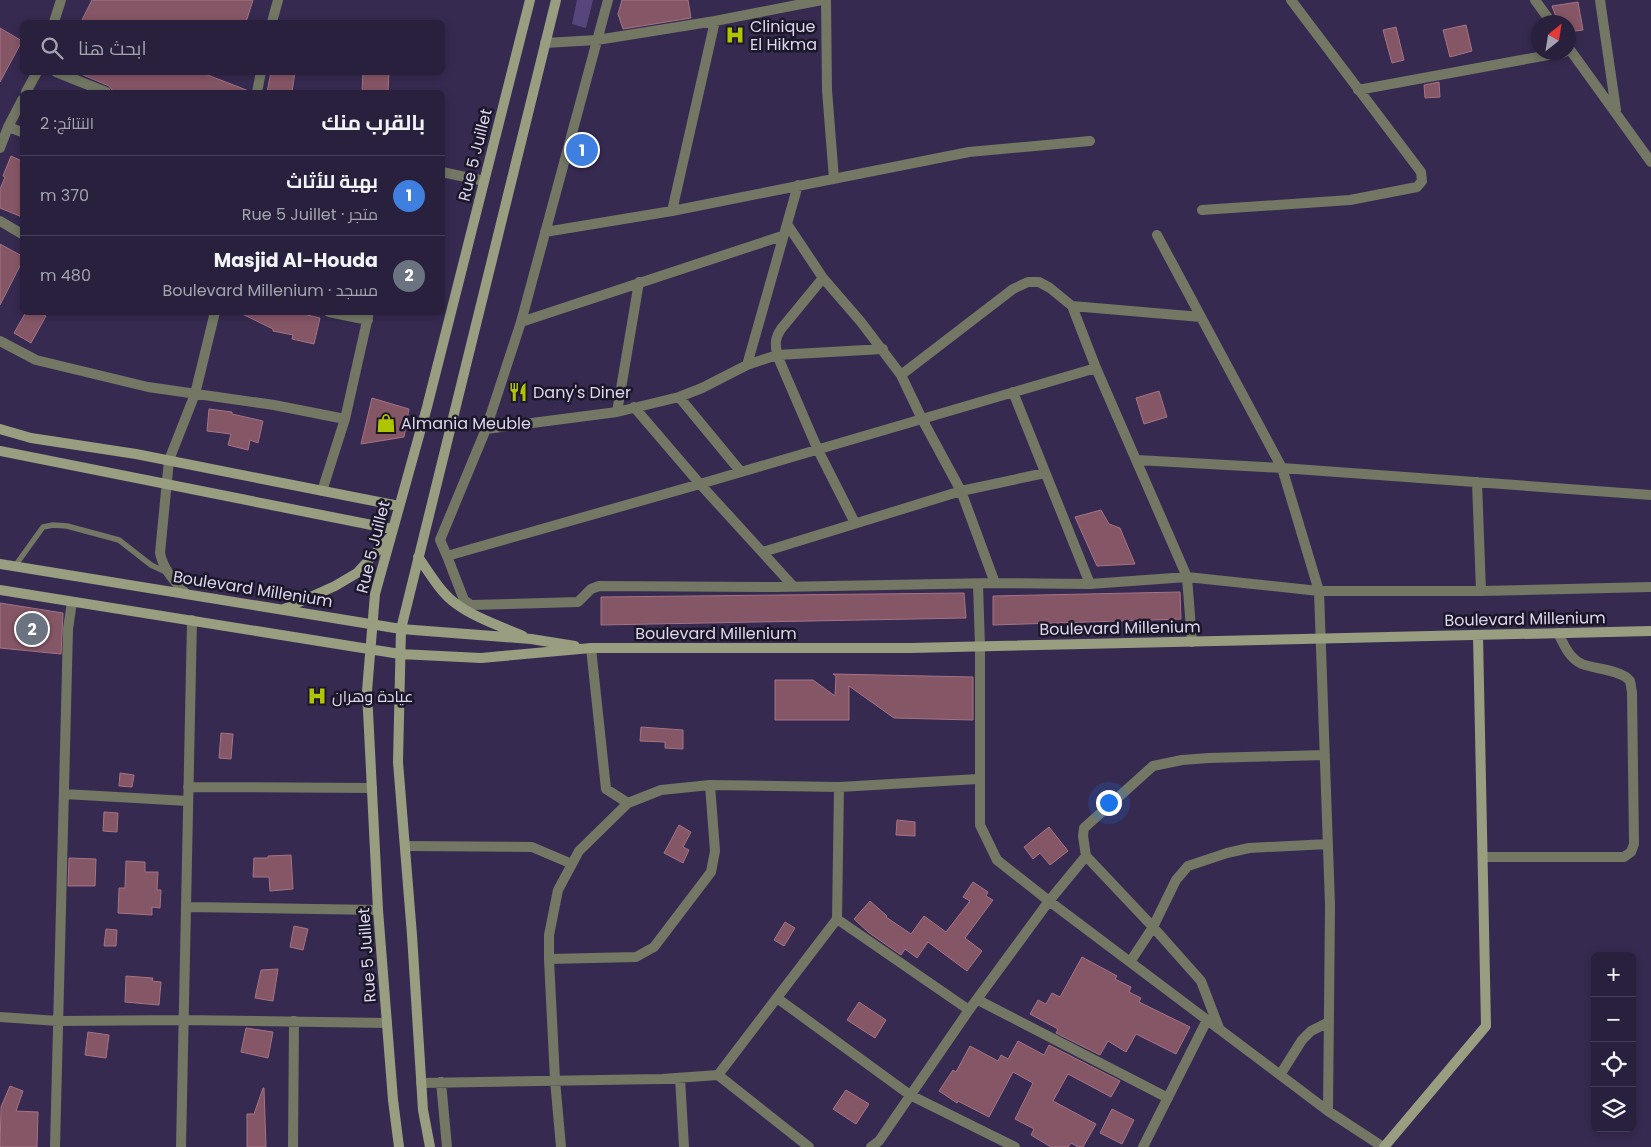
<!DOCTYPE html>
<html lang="ar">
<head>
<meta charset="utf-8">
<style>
  :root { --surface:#28203c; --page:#302843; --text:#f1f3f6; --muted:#a5a3af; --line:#443e56; --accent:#b0c502 }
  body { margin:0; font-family:Poppins,Cairo,sans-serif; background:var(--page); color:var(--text); direction:rtl }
  .controls { position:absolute; right:15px; bottom:15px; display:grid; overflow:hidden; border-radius:8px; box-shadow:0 2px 8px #0003 }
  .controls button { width:45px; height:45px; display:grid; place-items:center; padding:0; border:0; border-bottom:1px solid var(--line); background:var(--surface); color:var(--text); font:25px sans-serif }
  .compass { position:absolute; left:1531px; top:15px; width:45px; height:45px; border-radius:50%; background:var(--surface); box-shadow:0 2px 8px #0003; rotate:30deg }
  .you { position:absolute; left:1108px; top:802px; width:18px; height:18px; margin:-12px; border:4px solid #fff; border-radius:50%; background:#1a73e8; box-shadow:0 0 0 8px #1a73e833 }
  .badge { display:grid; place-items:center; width:32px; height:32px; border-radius:50%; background:var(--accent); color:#fff; font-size:16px; font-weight:700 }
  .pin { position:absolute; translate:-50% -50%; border:2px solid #fff; box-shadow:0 1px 5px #0006 }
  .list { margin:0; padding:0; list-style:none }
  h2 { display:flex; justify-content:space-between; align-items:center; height:65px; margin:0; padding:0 20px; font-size:21px }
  h2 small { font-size:16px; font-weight:400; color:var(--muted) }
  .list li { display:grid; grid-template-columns:32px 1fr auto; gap:15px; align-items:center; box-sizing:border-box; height:80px; padding:0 20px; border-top:1px solid var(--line) }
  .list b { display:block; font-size:19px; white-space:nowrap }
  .list p { margin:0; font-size:16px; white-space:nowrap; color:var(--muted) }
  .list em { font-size:16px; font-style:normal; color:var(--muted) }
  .icon { flex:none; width:28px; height:28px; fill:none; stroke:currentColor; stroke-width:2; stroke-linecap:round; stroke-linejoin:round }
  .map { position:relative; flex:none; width:1651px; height:1147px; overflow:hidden; direction:ltr }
  .search { position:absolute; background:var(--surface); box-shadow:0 2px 8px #0003; left:20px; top:20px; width:425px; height:55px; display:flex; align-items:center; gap:12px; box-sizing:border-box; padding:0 18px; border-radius:8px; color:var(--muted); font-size:19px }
  .panel { position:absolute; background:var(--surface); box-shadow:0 2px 8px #0003; left:20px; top:90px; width:425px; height:225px; border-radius:8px; direction:rtl }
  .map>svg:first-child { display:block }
  .green { fill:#57467b }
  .building { fill:#855666; stroke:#a57384 }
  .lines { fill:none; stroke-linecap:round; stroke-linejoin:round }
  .lane { stroke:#737764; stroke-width:5.5 }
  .street { stroke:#737764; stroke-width:10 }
  .secondary { stroke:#989e7f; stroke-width:10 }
  .labels { text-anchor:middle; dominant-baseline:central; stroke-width:5; stroke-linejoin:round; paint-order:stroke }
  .poi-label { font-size:16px; fill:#ddd7ef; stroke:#1c1728; text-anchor:start }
  .street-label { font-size:16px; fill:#ddd7ef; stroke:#1c1728 }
</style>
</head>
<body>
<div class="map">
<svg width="1651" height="1147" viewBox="0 0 1651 1147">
  <rect width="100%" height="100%" fill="#362a50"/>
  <path class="green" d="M577,0H593L586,28L572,24Z"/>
  <path class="building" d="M92,0H253L246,22H81Z
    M622,0H688L691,18L623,29L618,14Z
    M1578,2L1583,30L1568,32V22H1558L1552,6Z
    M1466,25L1472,51L1450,57L1443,30Z
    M1396,27L1404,60L1392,63L1383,30Z
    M0,28L22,41L0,82Z
    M76,72H200L249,91L118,92L112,90L109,86Z
    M271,72H295L292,92H267Z
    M363,72H389L388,92H362Z
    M1439,82L1440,97L1425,98L1424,85Z
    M11,156L22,161V217L0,208V189L5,177L3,176Z
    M0,244L22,256V262L0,305Z
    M26,312H39L46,316L31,343L14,333Z
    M238,312H295L320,318L314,344L292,339L293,335L273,331V329Z
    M1159,391L1167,417L1144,424L1136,398Z
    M372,398L409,409L404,437L361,444Z
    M209,409L232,412V414L263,421L258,443L250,440L248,450L228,445L231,434L207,431Z
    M1101,510L1109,524L1120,528L1135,564L1097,566L1075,517Z
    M1180,592L1181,619L993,625V596Z
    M964,593L966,618L601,625V597Z
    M0,603L63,613L61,654L0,648Z
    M833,674L973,677V720L894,718L849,686V720H775V680H813L835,696L836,676Z
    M641,727L683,730V749L665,748V742L640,741Z
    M221,733L233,734L231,759L219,758Z
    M120,773L134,775L132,787L119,786Z
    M104,812L118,813L117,832L103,831Z
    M897,820L915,822V836L896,835Z
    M679,825L691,832L683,847L689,850L683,863L664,853Z
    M1049,827L1068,851L1050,865L1040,853L1033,859L1024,847Z
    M291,855L293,889L270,891L269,877H253L254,858H268V856Z
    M69,858L96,859L95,886H68Z
    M126,861L145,862V872H158L157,890H161L160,908L152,907V915L118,913L119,888H125Z
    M973,882L988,892L986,896L993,900L965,938L982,951L967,971L928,942L917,958L905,949L901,955L868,932L854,919L870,901L887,916L886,917L911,934L924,916L946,932L970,901L963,897Z
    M785,922L795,928L784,946L774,940Z
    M294,926L308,929L303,950L290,947Z
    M106,929L117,930L116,946H104Z
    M1082,957L1117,976L1115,979L1131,987L1129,992L1141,998L1139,1002L1190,1027L1176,1054L1136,1034L1126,1052L1108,1041L1100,1055L1056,1033L1058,1029L1030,1014L1038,1000L1046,1004L1052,993L1060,997Z
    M278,969L273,1001L255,998L261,970Z
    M126,976L153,978L152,981L161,982L159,1005L125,1002Z
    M859,1002L886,1020L875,1038L847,1020Z
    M246,1028L273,1032L268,1058L241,1052Z
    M88,1032L109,1035L106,1058L85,1055Z
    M1018,1041L1044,1055L1049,1045L1120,1081L1111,1097L1068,1074L1053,1101L1096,1124L1083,1147H1078L1071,1143L1068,1147H1051L1031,1135L1034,1129L1015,1119L1033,1083L1013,1072L989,1117L958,1101L957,1103L939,1091L953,1070L956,1072L970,1046L998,1061L1001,1055L1008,1059Z
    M10,1086L23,1091L16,1111L38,1112L37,1147H0L1,1107Z
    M263,1088H264L266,1147H247V1114H254Z
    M846,1090L869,1104L856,1124L833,1109Z
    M1112,1109L1134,1120L1122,1144L1100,1133Z"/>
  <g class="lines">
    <path class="lane" d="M15,566L43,527L53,525L67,526L119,540L151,565L168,573"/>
    <path class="street" d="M826,0L827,90L834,179
      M1535,0L1551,22
      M1600,0L1616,110
      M54,22L61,0
      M272,22L278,0
      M545,43L597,40L715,21L822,0
      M1568,47L1651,162
      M56,72L106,92
      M1358,90L1565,52
      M26,92L37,72
      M257,92L261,72
      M8,127L22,132
      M0,148L8,127L22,100
      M442,172L484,181
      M1202,210L1350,200L1417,187L1422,181L1421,172L1291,0
      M672,211L715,21
      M0,221L22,234
      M787,224L823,278L861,322L901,375L922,419L961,491L995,583
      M545,232L672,211L969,152L1090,141
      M1157,235L1282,468L1319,591L1330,905L1328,1111
      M823,278L781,329C775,338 775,343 777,355L818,450L855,523
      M1072,306L1201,317
      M329,312L368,320
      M521,322L782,236
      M0,341L36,360L148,387L274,405L345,419
      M747,365L798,185
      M1096,368L700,484L447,556L464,600L471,605L578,602L591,589L599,586L777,587L995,583L1090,584L1187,577L1319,591H1481L1651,587
      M901,375L1013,289L1028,282H1039L1050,288L1072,306L1096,368L1187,577L1192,642
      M1013,392L1090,584
      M679,397L741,472
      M634,407L700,484L793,586
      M617,412L639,282
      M486,429L617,412L679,397L702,388L747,365L777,355L883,349
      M1137,460L1282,468L1651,495
      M1477,482L1481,591
      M322,491L345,419L369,312
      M763,552L961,491L1045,473
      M447,556L440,540L486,429L521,322L608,0
      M978,584L980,647V825L997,860L1049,901L1328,1111L1383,1147
      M186,594C174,580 164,571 160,553L169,460L195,394L215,312
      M591,648L606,789L628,803
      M188,787L372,788
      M64,794L188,801
      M405,846L532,847L572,864
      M1086,856L1153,927L1176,880L1188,866L1227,853L1249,848L1328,844
      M1483,857H1624L1631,852L1634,844L1632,692C1631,689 1631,684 1630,681C1623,670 1594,669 1582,664C1569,658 1564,645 1558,633
      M186,907L378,910
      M837,919L969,1010
      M549,959L636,957L654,947L711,872L715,851L710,785
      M1130,962L1153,927L1201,981L1219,1028
      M777,998L910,1095L1015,1147
      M978,1000L1168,1098
      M0,1017L58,1021L183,1020L387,1023
      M718,1075L837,919L839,787
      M1280,1075L1302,1040L1311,1031L1329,1022
      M680,1078L684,1147
      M441,1082L447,1147
      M421,1083L662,1079L718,1075L809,1147
      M55,1147L68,629L72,602
      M181,1147L192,620
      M293,1147L294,1021
      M561,1147L555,1080L549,959V935L558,890L579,851L628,803L661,790L710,785L839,787L978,779
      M871,1147L879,1141L969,1010L1049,901L1086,856L1083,836L1084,828L1153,766L1182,760L1209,758L1325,755
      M1143,1147L1207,1020"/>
    <path class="secondary" d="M0,429L31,438L136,454L399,506
      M0,451L392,529
      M418,557C429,572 440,592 455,603C475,618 500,626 523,636
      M0,564L401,629L531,639L575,646
      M0,590L400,654L481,658L591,648H911L1651,631
      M284,609L335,586L357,573L388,539
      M399,1147L393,1100L378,910L367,691L375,594L427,407L530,0
      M430,1147L423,1110L412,935L398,762L401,629L556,0
      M1384,1147L1486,1026L1478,635"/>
  </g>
  <defs>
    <g id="hospital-bare" transform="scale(1.5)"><path d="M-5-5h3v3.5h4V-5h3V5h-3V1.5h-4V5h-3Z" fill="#b0c502" stroke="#1c1728" stroke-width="2.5" paint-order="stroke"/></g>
    <g id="restaurant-bare" transform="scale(1.5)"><path d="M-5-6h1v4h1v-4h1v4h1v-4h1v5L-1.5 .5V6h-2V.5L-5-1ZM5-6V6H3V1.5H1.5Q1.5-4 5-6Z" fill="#b0c502" stroke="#1c1728" stroke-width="2.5" paint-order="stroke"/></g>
    <g id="shop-bare" transform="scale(1.5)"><path d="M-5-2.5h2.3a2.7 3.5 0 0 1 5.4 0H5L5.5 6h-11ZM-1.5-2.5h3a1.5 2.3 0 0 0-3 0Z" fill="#b0c502" stroke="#1c1728" stroke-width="2.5" paint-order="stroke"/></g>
  </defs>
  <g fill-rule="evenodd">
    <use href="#hospital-bare" x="735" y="35"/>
    <use href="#restaurant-bare" x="518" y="392"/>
    <use href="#shop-bare" x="386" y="423"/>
    <use href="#hospital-bare" x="317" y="696"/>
  </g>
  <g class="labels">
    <g class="poi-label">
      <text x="750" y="26">Clinique<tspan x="750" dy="18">El Hikma</tspan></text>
      <text x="533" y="392">Dany's Diner</text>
      <text x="401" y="423">Almania Meuble</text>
      <text x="332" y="696">عيادة وهران</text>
    </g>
    <g class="street-label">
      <text transform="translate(475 155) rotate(-76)">Rue 5 Juillet</text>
      <text transform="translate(373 547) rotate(-76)">Rue 5 Juillet</text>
      <text transform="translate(253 589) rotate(9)">Boulevard Millenium</text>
      <text transform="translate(1525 619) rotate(-1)">Boulevard Millenium</text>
      <text transform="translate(1120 628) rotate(-1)">Boulevard Millenium</text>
      <text x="716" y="633">Boulevard Millenium</text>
      <text transform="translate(367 955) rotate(-94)">Rue 5 Juillet</text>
    </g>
  </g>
</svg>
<div class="controls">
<button>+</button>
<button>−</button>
<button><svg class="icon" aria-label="locate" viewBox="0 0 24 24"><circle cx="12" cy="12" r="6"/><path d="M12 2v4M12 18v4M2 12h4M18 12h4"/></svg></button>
<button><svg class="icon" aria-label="layers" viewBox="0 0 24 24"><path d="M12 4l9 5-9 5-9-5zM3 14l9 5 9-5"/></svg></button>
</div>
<svg class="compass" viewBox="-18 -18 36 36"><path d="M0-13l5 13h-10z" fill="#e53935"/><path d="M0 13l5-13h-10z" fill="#a5a3af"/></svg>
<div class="you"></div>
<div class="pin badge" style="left:582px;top:150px;background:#3f7fe0">1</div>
<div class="pin badge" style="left:32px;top:629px;background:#6b7280">2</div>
<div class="search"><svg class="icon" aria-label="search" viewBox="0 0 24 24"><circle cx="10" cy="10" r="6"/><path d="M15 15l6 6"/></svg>ابحث هنا</div>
<section class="panel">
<h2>بالقرب منك<small>النتائج: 2</small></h2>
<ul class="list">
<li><span class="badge" style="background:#3f7fe0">1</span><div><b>بهية للأثاث</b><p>متجر · Rue 5 Juillet</p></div><em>370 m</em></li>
<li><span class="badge" style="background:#6b7280">2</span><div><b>Masjid Al-Houda</b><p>مسجد · Boulevard Millenium</p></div><em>480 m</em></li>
</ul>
</section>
</div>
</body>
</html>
